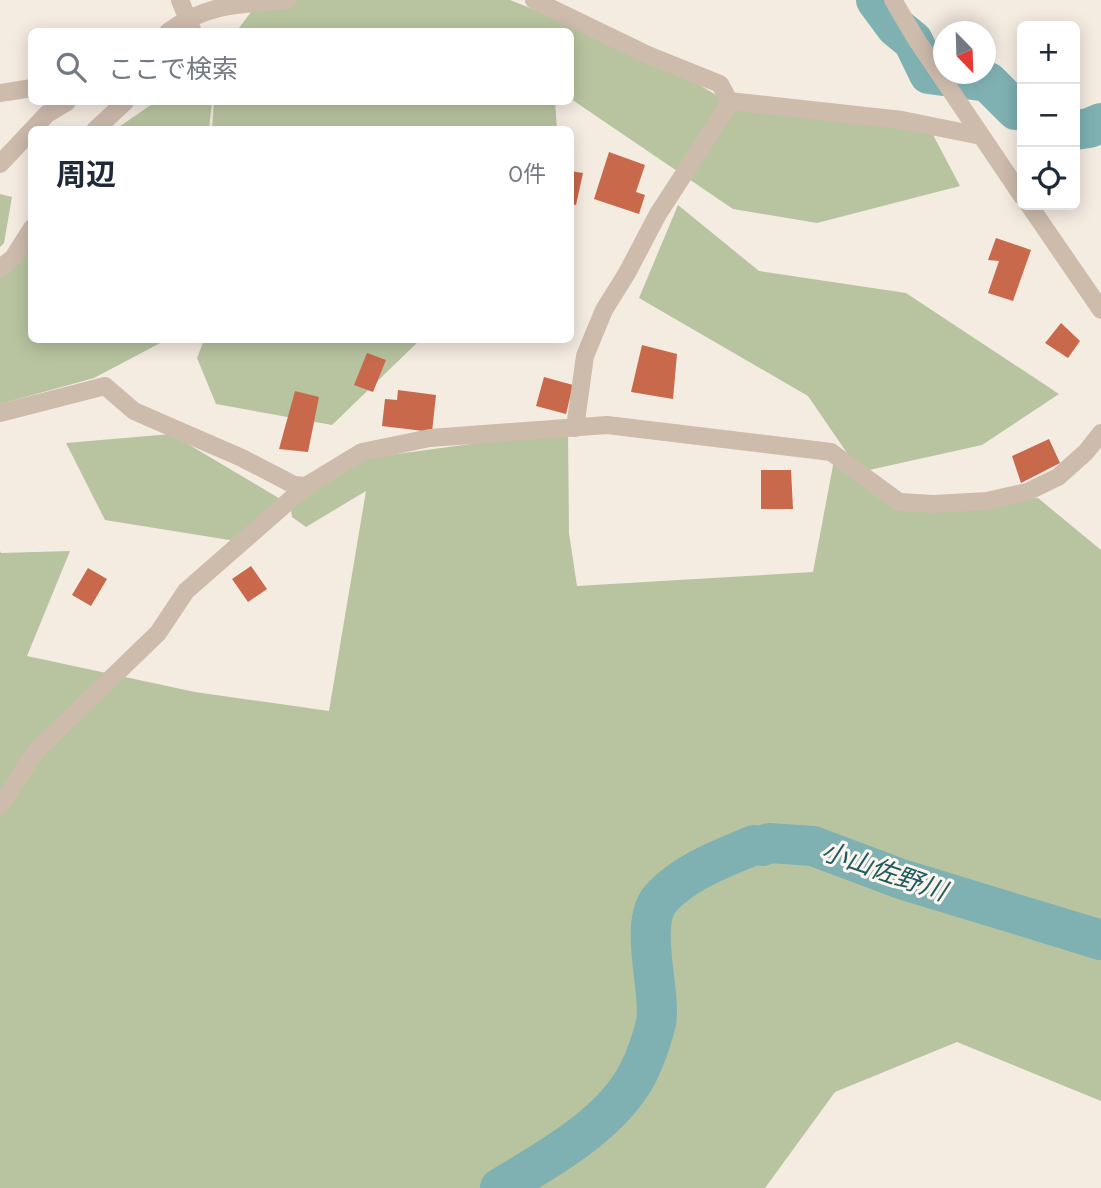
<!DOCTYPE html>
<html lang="ja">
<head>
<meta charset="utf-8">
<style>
  :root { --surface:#fff; --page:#f2f2f3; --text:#1f2937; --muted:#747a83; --line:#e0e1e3 }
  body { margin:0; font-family:Figtree,"Noto Sans JP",sans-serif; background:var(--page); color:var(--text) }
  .controls { position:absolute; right:21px; top:21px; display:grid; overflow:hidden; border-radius:10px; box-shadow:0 4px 18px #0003 }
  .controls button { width:63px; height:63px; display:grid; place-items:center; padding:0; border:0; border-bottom:2px solid var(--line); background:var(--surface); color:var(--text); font:35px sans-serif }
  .compass { position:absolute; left:933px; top:21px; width:63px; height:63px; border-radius:50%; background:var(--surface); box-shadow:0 4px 18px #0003; rotate:157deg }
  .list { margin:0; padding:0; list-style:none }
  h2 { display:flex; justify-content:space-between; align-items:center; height:91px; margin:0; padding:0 28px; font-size:30px }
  h2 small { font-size:23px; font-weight:400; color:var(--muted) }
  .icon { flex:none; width:38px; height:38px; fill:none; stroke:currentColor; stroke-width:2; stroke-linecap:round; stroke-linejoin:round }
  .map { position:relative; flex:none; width:1101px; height:1188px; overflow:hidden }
  .search { position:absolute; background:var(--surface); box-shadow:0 4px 18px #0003; left:28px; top:28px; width:546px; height:77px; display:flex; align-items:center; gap:18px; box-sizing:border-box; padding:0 24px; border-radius:10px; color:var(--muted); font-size:26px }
  .panel { position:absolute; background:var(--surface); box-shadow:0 4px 18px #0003; left:28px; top:126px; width:546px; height:217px; border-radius:10px }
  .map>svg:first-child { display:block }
  .green { fill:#b8c4a0 }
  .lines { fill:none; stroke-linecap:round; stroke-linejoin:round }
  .river { stroke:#7fb0b2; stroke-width:40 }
  .building { fill:#c8694b }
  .minor { stroke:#cdbbac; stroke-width:18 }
  .labels { text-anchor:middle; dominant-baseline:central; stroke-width:6; stroke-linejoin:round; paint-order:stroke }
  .water-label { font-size:26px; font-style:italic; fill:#1f5a5e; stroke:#fbf5ee }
</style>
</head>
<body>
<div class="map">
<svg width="1101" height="1188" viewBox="0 0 1101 1188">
  <rect width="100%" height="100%" fill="#f4ebe1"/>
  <path class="green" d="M260,0H510L648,55L730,103L931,131L960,186L817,223L733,209L571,99L570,32H236Z
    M155,102H212L209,129H116Z
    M214,102H555L557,129H212Z
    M0,194L12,197L4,243L0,247Z
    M678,205L759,271L906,293L1059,394L982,445L860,472L808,396L639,298Z
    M31,233L32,340H166L94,378L0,404V275Z
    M204,340H420L332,425L216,404L197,358Z
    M568,431L569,533L577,586L813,572L834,460L916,503L1038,498L1101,550V1101L957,1042L835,1092L765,1188H0V551L1,553L70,551L27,656L195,692L329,711L366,491L306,527L292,517L291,510L349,462L389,455Z
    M171,434L282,500L242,542L105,520L66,443Z"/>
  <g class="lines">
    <path class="river" d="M876,0L896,27L913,41L929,74L988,82L1016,110H1022
      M1075,130L1089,128L1101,123
      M500,1188C547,1160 612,1124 638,1073C645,1059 652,1039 656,1023C662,991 637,922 662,897C687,871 721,859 754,845L762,846L769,843L813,846L901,879L1101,940"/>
  </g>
  <path class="building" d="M609,152L645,165L636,192L645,195L639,214L594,199Z
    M570,171L583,173L576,205L570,204Z
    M996,238L1031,250L1013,301L988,293L999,261L988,260Z
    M1061,323L1080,341L1068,358L1045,343Z
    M642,345L677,354L673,399L631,392Z
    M367,353L386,360L373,392L354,385Z
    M544,377L573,385L566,414L536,406Z
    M398,390L436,395L432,432L382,426L385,399L397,400Z
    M295,391L319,397L308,452L279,449Z
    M1049,439L1060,463L1021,483L1012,456Z
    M761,470H791L793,509H761Z
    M251,566L267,589L248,602L232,579Z
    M88,568L107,579L91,606L72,595Z"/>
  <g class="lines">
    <path class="minor" d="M180,0L193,32
      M534,0L648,55L720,84L729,101L902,120L981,136
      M893,0L916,39L1022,196
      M168,32C207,3 242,4 288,0
      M0,93L32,88
      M32,130L47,114L67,102
      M95,130L125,102
      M0,164L32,130
      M1029,205L1101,310
      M0,268L13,258L32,228
      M0,413L105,386L134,411L242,458L294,485L306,486L362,452L430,438L607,425L831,452L899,502L934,504L987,501L1027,492L1058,477L1086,452L1101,433
      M575,428L585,356L604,310L627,273L658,214L730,103L729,101
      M0,806L35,752L158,633L186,591L306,486"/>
  </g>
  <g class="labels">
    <g class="water-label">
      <text transform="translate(884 871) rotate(19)">小山佐野川</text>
    </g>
  </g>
</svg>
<div class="controls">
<button>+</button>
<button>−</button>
<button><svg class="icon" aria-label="locate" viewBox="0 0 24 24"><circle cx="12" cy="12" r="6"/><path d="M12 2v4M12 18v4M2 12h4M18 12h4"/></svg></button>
</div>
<svg class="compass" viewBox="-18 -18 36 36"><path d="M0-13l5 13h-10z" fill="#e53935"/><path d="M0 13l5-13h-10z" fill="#747a83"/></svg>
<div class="search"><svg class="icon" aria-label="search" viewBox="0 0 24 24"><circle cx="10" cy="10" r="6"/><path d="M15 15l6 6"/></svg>ここで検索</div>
<section class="panel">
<h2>周辺<small>0件</small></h2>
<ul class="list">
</ul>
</section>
</div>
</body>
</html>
